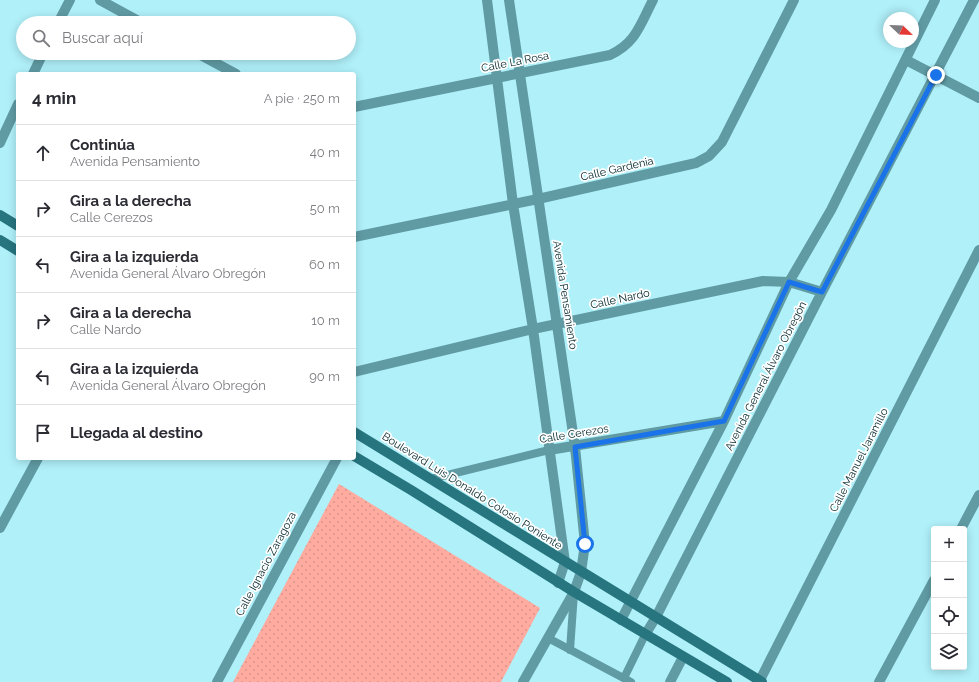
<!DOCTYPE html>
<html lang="es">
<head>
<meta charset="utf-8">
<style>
  :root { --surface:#fff; --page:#f2f2f3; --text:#2b2b33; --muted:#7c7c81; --line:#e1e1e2 }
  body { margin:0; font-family:Raleway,sans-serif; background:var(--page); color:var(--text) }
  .controls { position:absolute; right:12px; bottom:12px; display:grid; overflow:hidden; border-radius:4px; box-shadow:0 2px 10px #0003 }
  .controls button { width:36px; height:36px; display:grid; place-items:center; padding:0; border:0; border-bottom:1px solid var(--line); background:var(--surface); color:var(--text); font:20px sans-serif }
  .compass { position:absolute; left:883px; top:12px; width:36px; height:36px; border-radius:50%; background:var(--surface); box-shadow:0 2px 10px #0003; rotate:113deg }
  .stop { position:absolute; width:12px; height:12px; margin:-9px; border:3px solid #1a73e8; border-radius:50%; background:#fff }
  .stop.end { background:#1a73e8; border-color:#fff; box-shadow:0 1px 4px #0008 }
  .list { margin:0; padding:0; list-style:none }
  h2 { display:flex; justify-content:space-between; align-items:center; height:52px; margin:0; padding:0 16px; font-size:17px }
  h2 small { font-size:13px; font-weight:400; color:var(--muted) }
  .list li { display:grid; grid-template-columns:26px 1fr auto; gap:12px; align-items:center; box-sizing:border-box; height:56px; padding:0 16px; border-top:1px solid var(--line) }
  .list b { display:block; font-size:15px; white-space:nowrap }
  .list p { margin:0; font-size:13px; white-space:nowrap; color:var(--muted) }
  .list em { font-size:13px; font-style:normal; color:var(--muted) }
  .icon { flex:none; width:22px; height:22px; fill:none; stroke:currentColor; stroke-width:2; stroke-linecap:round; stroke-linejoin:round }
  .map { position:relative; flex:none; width:979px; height:682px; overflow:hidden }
  .search { position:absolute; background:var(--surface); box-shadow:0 2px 10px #0003; left:16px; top:16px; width:340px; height:44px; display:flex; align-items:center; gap:10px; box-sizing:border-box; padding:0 14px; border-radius:22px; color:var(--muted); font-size:15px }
  .panel { position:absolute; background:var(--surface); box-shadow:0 2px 10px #0003; left:16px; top:72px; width:340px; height:388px; border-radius:4px }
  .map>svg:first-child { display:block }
  .grass { fill:url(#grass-dots) }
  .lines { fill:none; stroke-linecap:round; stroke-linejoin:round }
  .service { stroke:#609ba4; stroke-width:8 }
  .minor { stroke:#609ba4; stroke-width:10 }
  .secondary { stroke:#26757f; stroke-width:10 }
  .route { stroke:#1a73e8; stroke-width:5 }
  .labels { text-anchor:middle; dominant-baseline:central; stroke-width:3.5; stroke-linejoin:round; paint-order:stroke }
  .street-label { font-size:11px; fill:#00252a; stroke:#fff }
</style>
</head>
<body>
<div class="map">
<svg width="979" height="682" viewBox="0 0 979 682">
  <defs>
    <pattern id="grass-dots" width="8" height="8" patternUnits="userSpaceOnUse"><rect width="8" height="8" fill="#ffaba0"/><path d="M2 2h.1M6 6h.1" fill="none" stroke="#d9938a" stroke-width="1.8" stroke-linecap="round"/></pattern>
  </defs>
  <rect width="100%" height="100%" fill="#b0f0f9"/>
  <path class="grass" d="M339,484L540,608L501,682H233Z"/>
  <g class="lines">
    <path class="service" d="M431,479L549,450
      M548,638L631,682
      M570,650L574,593
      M624,678L645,635"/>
    <path class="minor" d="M100,0L142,23
      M487,0L513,204L533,329L565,562L558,583
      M509,0L575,447L585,544L581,572L574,592L523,682
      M58,23L70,0
      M197,53L236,74
      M906,60L979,98
      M33,74L43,53
      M354,107L610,55C636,43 640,25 653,0
      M0,143L18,104
      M354,237L538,199L696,163L709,156L722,142L794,0
      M354,372L533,329L763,281L789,282L822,292
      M549,450L724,421
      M0,528L38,458
      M961,529L979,495
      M621,620L724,421L789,282L831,210L935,0
      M645,635L656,617L822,292L974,0
      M760,680L979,250
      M217,682L337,458
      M670,682L683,657
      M879,682L934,580"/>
    <path class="secondary" d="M0,215L18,226
      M0,240L18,251
      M354,432L762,682
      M354,456L411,490L574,592L727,682"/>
  </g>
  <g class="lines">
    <path class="route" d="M585,544L575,447L724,421L789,282L822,292L936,75"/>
  </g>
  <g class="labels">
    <g class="street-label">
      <text transform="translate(515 62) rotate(-11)">Calle La Rosa</text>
      <text transform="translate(617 169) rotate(-13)">Calle Gardenia</text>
      <text transform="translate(565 295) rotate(81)">Avenida Pensamiento</text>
      <text transform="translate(620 299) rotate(-12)">Calle Nardo</text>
      <text transform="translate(766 376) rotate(-63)">Avenida General Álvaro Obregón</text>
      <text transform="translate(574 434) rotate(-9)">Calle Cerezos</text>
      <text transform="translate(859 460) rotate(-63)">Calle Manuel Jaramillo</text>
      <text transform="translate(472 491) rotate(32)">Boulevard Luis Donaldo Colosio Poniente</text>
      <text transform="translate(266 564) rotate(-62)">Calle Ignacio Zaragoza</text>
    </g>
  </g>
</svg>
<div class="controls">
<button>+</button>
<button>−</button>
<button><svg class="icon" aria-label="locate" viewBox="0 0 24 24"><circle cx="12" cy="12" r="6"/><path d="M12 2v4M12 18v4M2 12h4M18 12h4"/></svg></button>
<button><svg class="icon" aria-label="layers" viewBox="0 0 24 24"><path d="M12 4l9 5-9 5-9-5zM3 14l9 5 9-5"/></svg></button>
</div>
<svg class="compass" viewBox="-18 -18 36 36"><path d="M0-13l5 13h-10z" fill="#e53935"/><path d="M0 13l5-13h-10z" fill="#7c7c81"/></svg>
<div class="stop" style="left:585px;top:544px"></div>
<div class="stop end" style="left:936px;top:75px"></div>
<div class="search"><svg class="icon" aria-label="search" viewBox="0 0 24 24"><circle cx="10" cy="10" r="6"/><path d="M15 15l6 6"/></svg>Buscar aquí</div>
<section class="panel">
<h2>4 min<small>A pie · 250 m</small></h2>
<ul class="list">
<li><svg class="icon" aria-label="ahead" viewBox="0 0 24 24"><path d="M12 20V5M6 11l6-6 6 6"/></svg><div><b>Continúa</b><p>Avenida Pensamiento</p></div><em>40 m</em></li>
<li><svg class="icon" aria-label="right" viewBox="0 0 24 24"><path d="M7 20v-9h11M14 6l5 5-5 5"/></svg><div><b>Gira a la derecha</b><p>Calle Cerezos</p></div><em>50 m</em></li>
<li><svg class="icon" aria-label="left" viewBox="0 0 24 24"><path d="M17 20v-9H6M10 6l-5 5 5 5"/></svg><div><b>Gira a la izquierda</b><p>Avenida General Álvaro Obregón</p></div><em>60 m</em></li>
<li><svg class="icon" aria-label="right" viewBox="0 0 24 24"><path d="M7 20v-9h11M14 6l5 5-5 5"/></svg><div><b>Gira a la derecha</b><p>Calle Nardo</p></div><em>10 m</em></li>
<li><svg class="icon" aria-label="left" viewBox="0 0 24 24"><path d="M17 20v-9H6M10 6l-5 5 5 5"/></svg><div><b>Gira a la izquierda</b><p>Avenida General Álvaro Obregón</p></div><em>90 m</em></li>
<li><svg class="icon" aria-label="arrive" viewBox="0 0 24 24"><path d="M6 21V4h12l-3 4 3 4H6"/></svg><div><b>Llegada al destino</b></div></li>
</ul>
</section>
</div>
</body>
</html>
